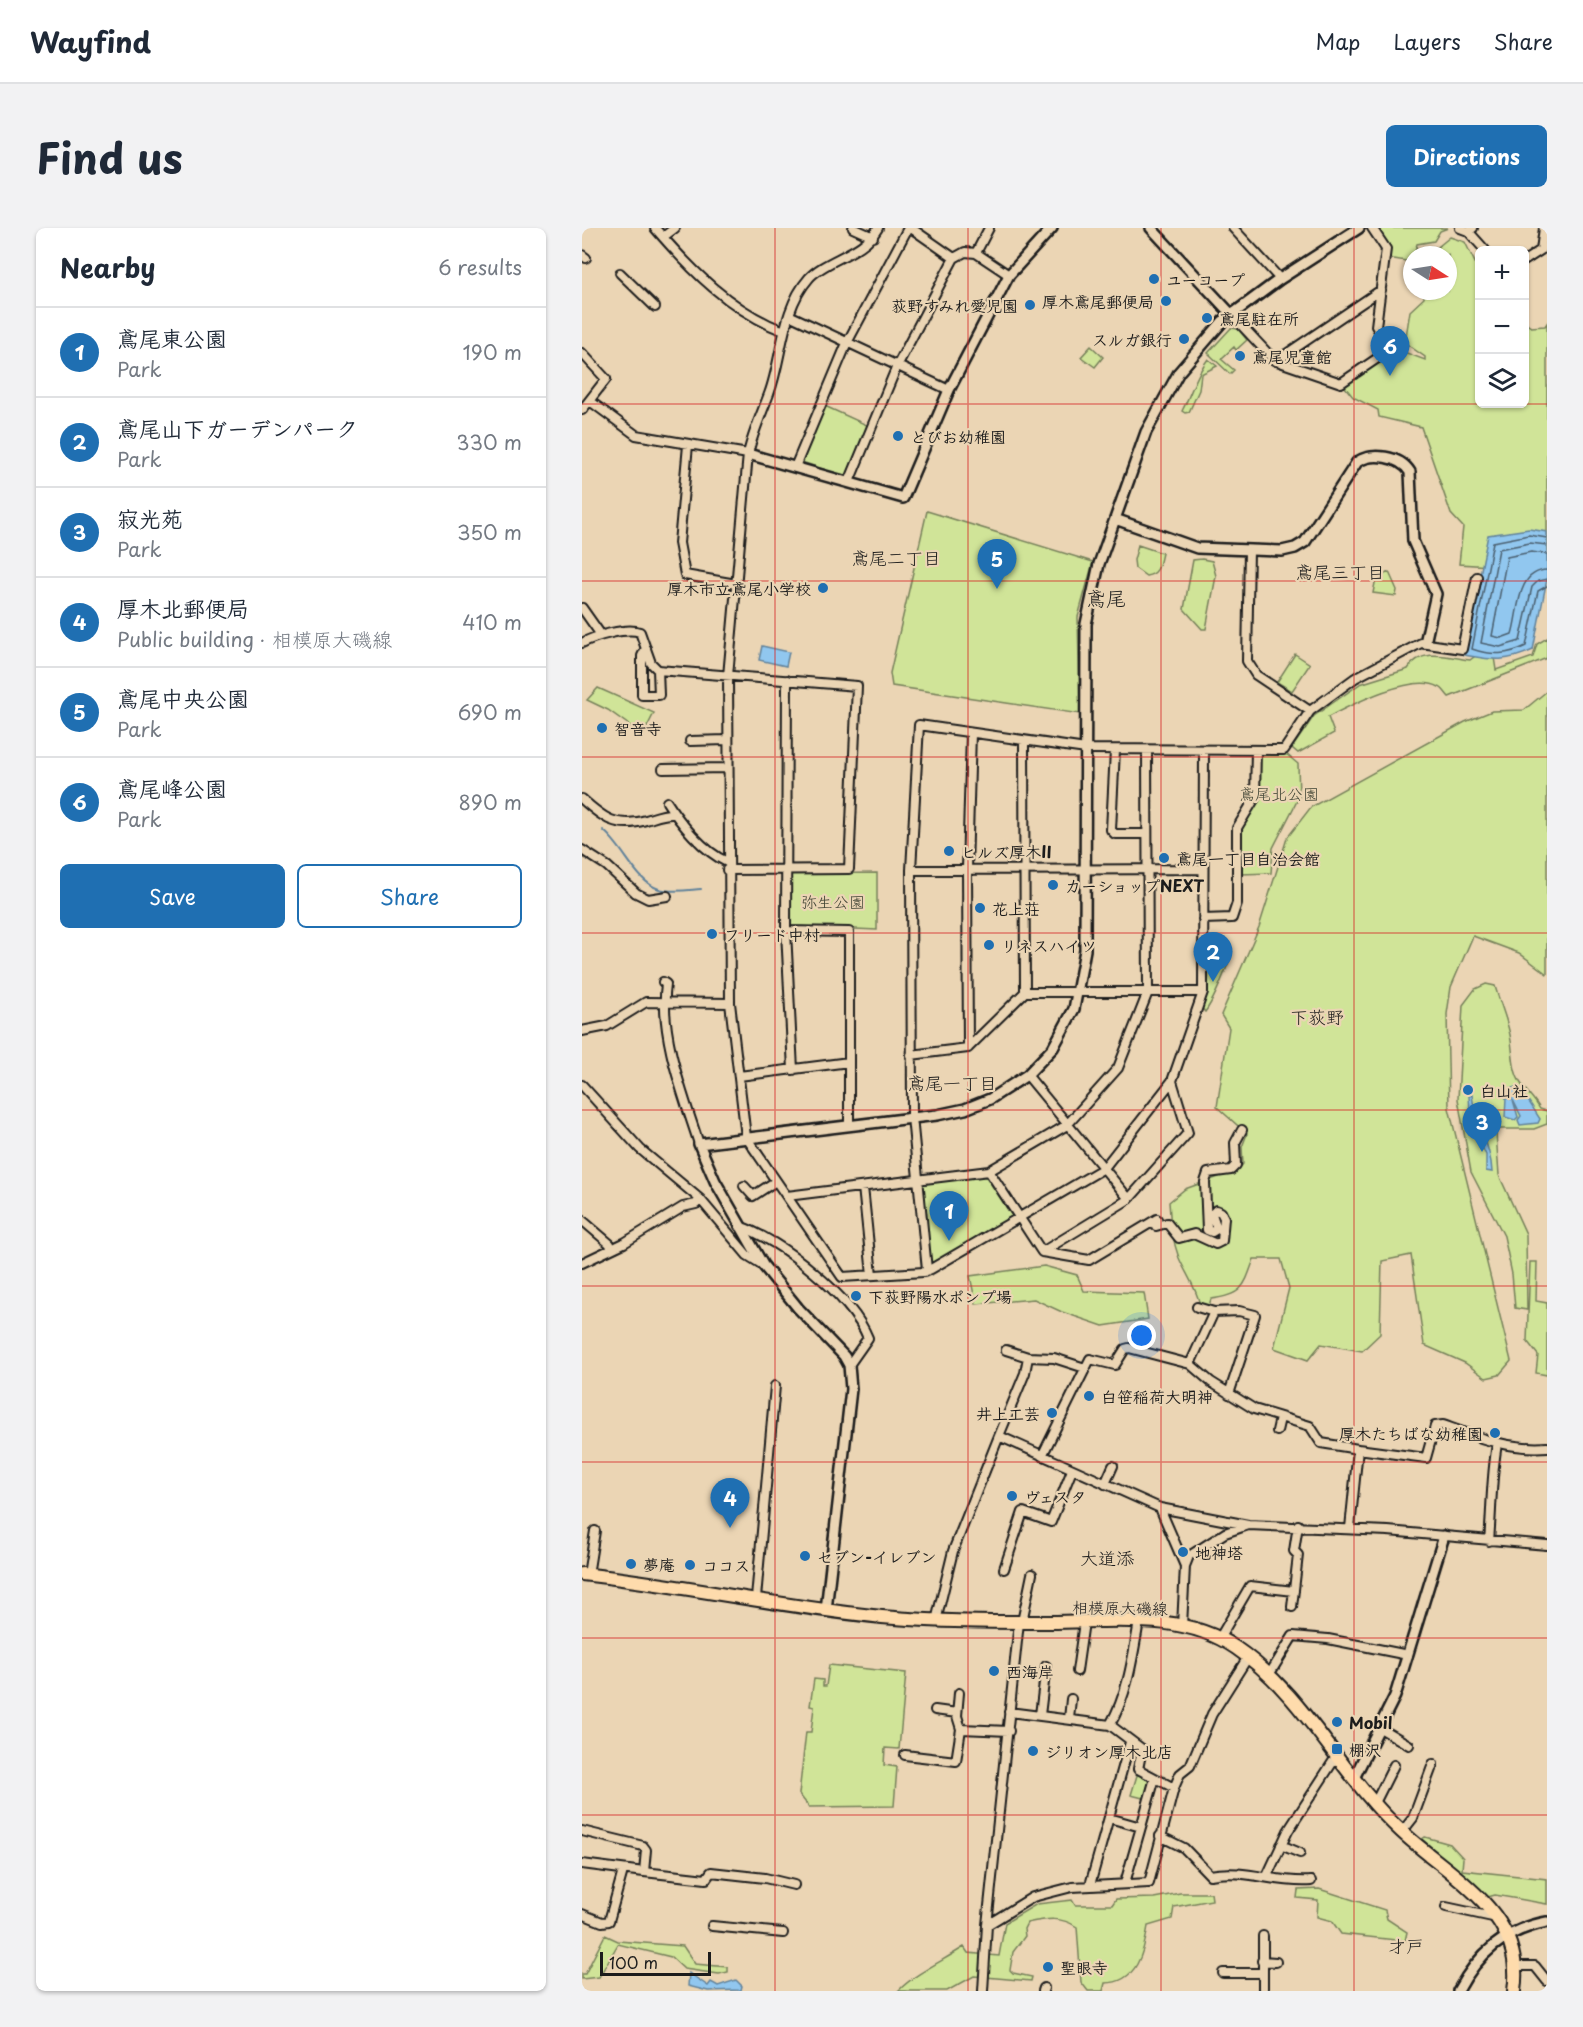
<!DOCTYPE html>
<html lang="en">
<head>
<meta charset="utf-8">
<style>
  :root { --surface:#fff; --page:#f2f2f3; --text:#1f2937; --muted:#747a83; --line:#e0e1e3; --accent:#1f6fb2 }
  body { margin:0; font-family:"Playpen Sans","Klee One",sans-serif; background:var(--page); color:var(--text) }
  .controls { position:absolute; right:18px; top:18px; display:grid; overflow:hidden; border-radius:9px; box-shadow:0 2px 4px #0004 }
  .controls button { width:54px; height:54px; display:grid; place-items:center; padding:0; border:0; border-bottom:2px solid var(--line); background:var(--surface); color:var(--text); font:30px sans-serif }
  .compass { position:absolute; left:821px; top:18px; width:54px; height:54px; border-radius:50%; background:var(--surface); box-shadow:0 2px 4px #0004; rotate:102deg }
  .scale { position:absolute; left:18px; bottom:15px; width:111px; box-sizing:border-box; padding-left:6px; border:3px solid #1c1c1c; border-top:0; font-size:16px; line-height:21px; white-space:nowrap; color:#1c1c1c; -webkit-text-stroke:4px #ebd5b4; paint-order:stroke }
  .you { position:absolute; left:560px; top:1108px; width:21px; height:21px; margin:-15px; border:4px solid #fff; border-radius:50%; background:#1a73e8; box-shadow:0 0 0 9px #1a73e833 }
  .badge { display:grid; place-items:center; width:39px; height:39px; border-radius:50%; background:var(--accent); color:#fff; font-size:20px; font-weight:700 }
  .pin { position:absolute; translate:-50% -50px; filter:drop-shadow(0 2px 3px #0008) }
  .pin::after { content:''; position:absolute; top:32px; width:21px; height:18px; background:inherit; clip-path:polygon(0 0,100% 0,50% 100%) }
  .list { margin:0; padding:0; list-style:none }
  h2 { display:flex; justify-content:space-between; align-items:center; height:78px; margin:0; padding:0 24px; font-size:26px }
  h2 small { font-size:20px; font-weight:400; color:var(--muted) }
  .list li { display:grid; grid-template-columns:39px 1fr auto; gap:18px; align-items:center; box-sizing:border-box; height:90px; padding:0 24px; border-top:2px solid var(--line) }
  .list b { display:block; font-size:22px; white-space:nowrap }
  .list p { margin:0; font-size:20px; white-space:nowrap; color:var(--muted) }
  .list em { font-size:20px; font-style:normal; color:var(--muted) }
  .actions { display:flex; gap:12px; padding:18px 24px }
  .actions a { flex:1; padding:14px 0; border:2px solid var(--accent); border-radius:9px; text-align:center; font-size:21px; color:var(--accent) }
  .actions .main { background:var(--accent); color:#fff }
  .icon { flex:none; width:33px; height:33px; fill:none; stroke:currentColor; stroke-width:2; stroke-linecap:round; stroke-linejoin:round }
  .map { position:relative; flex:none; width:965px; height:1763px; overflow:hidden; border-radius:9px }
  header { display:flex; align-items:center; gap:36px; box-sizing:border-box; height:84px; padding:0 30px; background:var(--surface); border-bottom:2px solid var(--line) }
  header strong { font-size:28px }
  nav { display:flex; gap:33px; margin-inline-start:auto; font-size:21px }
  .intro { display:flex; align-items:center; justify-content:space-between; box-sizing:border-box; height:144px; padding:0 36px }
  h1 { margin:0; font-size:42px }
  .button { padding:15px 27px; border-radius:9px; background:var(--accent); color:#fff; font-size:21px; font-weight:700 }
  main { display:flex; gap:36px; padding:0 36px }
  aside { flex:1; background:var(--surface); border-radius:9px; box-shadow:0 2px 4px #0004 }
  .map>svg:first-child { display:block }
  .green { fill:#d0e498; stroke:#76805a; stroke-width:1.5 }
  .water { fill:#91c7ef; stroke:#62839b; stroke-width:1.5 }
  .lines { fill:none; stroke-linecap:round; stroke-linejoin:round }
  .shore { stroke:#4b6070; stroke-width:1.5 }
  .stream { stroke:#62839b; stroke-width:2 }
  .minor-casing { stroke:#1c1c1c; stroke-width:12 }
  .tertiary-casing { stroke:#1c1c1c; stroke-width:14 }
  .primary-casing { stroke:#1c1c1c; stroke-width:16 }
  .minor { stroke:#ebd5b4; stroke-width:8 }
  .tertiary { stroke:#ebd5b4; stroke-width:9 }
  .primary { stroke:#fedbac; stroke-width:12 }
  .grid { fill:none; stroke:#d62828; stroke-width:1.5; stroke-opacity:0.55 }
  .poi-dot { fill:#1f6fb2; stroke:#ebd5b4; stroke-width:2 }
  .labels { text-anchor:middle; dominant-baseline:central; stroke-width:4.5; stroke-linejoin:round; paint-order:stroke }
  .poi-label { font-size:16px; font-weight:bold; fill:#1c1c1c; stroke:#ebd5b4; text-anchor:start }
  .park-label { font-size:16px; fill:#404435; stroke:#ebd5b4 }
  .street-label { font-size:16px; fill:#1c1c1c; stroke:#ebd5b4 }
  .neighbourhood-label { font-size:18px; fill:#1c1c1c; stroke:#ebd5b4 }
  .quarter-label { font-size:20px; fill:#1c1c1c; stroke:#ebd5b4 }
</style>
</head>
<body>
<header>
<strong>Wayfind</strong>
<nav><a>Map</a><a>Layers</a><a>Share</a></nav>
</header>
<div class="intro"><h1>Find us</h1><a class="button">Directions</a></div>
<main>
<aside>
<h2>Nearby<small>6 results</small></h2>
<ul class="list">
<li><span class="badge">1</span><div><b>鳶尾東公園</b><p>Park</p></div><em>190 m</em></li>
<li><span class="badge">2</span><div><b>鳶尾山下ガーデンパーク</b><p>Park</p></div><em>330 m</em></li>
<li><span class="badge">3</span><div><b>寂光苑</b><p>Park</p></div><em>350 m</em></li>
<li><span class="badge">4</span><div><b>厚木北郵便局</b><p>Public building · 相模原大磯線</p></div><em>410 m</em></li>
<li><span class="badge">5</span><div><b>鳶尾中央公園</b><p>Park</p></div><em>690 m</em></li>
<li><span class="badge">6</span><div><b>鳶尾峰公園</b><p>Park</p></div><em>890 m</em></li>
</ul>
<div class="actions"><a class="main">Save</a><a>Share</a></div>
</aside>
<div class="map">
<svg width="965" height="1763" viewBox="0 0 965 1763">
  <rect width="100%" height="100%" fill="#ebd5b4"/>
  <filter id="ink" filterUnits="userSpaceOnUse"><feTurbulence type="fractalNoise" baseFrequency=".0167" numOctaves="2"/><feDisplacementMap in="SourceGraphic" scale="12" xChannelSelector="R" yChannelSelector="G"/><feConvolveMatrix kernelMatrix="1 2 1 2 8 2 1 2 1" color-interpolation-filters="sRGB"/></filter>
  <g filter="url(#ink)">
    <path class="green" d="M797,0H866L858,3L852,13L835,16L830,34L806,30Z
      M868,9L883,14L897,43V176H942L943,95L949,99L963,98L965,95V335L924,339L877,336L881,299L869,286L839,199L797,189L796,182L771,169L763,159L764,154L814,121L843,132V129L823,115L828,83L842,70V63H866V27H846Z
      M649,100L656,101L665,112L654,122L652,119L639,131L652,142L648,146L626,125Z
      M509,118L521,129L513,139L499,129Z
      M626,131L635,138L619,146L617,162L607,184L603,185L600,183C610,164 613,148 626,131Z
      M245,179L287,198L264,249L220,234L242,180Z
      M345,283L511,334L496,389L498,486L310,458L308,445Z
      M556,317L580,325C577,338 577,346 564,348L553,340L552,332Z
      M620,331L630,333L634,348L624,401H620L602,381L611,332Z
      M807,344L815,362L814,368L791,365L794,350Z
      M965,410V430L867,469C864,466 861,460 857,459C832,444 769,477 746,489L752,505L716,525L710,520L732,488L778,456L826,441C839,419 867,429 888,432L901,422L911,423L914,442L951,429L955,416Z
      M713,426L728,436L710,463L695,454Z
      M16,460L72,485L61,507L26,482L5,472Z
      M965,463V746L937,725L891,708L869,759L865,786L867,880L929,1133L917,1147L904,1150L883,1135L842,1117L829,1027L800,1033L798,1106L780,1123L739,1116L726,1132L692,1120L707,1060L699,1031H672C662,1059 661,1067 629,1071L627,1078L618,1077C614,1059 604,1046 597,1030C590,1011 588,994 587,974L603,961L656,942L661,936L660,919L665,906L635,879L647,800L639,787L677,699L705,610L729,579L883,494L910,483L942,482Z
      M703,525L716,536L717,569L691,620L689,645L659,646L658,603L677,572V528Z
      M295,645V702L208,698L209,646Z
      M625,728H649C643,744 633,771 623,784L619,779Z
      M904,756L913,758C918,776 927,795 929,813C931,827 931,843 938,854C944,864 952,870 958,881L965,883V896L952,901H916L914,905L917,947L944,1006L945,1082L933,1080L930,1046L922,1008L889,944L876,871L881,777L893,761Z
      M403,947L430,988L428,991L349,1037L341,955Z
      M948,1034H955L954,1073L965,1075V1147L954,1145L956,1127L945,1113Z
      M462,1038L495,1047L502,1063L562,1065L566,1091L521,1098L480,1084L452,1071L394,1076L388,1048Z
      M247,1437L324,1445L317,1521L303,1520L302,1537L315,1539L312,1578L227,1579L217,1566L224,1504H229L232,1479L228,1478L232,1451L241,1452V1458H244Z
      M556,1544L569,1553L565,1571L549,1567Z
      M843,1609L868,1616L881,1630L880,1642L965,1651V1676L913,1667L906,1669L840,1611Z
      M737,1661L803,1682L805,1691L825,1704L823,1713L759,1706L750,1693L735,1689L736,1672L715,1670L716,1662Z
      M598,1665H629L630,1672L592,1679L590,1691L566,1698C562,1724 555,1755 523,1755L521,1763H506L499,1754L495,1699C479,1688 464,1691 445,1695L442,1701L443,1708L431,1724L428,1742L431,1745L450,1749L449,1753L392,1748L365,1763H316C335,1744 359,1734 382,1719L386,1725L417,1728L423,1695L455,1676L490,1672L493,1677H530L534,1671L572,1670Z
      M23,1707L36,1713L101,1718L113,1736L146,1739V1744L137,1746L102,1741L89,1729L36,1716L17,1749L0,1751V1746H3Z"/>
    <path class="water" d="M947,301L965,304V351L951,422C923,435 911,432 882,427L906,307Z
      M180,418L207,424L204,438L177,432Z
      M933,859C945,868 950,879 958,891L956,895L938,897L936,892L939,888L931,872L936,889L933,892L923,889L924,870L930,871L928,861Z
      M890,867C893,895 909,916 910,944L904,943V927L889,899L887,868Z
      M107,1745L126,1758L129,1754L136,1758L154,1752L160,1758L159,1762L126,1763L106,1758Z"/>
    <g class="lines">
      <path class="shore" d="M965,310L947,307L911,314L890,421C910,428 926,427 944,418L956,363L965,358
        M965,317L948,315L917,321L899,415L918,419L938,413L950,359L956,353L965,351
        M965,326L949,324L925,329L910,408L919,410L930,406C937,384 934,343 965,342"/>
      <path class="stream" d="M21,602C42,619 54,654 77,661C90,665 106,662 119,661"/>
      <g class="minor-casing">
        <path id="minor" d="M73,0C109,42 149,83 202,103
          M271,0L291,9
          M296,0C281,26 244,31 227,50C199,82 201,128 187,166C179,187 171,204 166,226L146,448L148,775L164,909L260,1049L342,1044L349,1041L522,940L590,853L621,764L622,522
          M329,0L372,30L383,24L394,25L407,0
          M651,0L698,51
          M878,0L886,3L891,0
          M886,3L903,22
          M81,9L93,0
          M394,25L427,47
          M0,27L4,30
          M942,33L959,22L962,0
          M38,45L73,79
          M649,86L692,132L759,155L809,121L794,98L804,21L790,0
          M207,87L367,162
          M0,125L24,151L0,182
          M694,133L799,62
          M8,173L54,207L166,226
          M106,217L97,315L103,347L154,356
          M213,239L265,115L326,0
          M267,254L315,138L372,30
          M667,322L665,433L674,447L728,483
          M0,380L19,407
          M0,415C13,408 45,399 58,404L69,435L76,442L275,458L267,641L145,642
          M64,420L60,428V467H77L76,442
          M205,452L204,703L211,842
          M108,513L145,512
          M533,522L529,602L533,606H565
          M81,541L145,540
          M0,571C21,590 35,601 64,592C74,589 82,585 92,586
          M85,574C98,595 122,624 145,634
          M0,622L25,638L54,665L66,671L85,668
          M329,642L621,641
          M621,691L650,690L655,675V600L673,570L674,522
          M204,703L267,704V896
          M81,754L84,756C77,806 102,869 117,916
          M443,764H621
          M0,803L25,798L64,774L148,775
          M386,820L385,641L389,505
          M329,827L386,820L443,764L442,513
          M445,847L547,971
          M157,848L267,834
          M0,857L58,921L118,971L114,976L101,979L42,1015L0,1035
          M407,943L460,1024L507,1032L575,991
          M162,958L171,968L194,953
          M281,959L290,1047
          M205,968L407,943L485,897L536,840L566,764L565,522
          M118,971L165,1027L181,1037
          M0,992L28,1016L29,1021
          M157,998C198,1011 270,1069 286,1110L267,1137
          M574,998L585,995L597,1010L612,1006L634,1016L640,1013L642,990L639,984L634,982L630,986L635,1001L630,1004L625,1002L623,954L626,945L649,942L654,937L653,915L660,902
          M460,1024L547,971L606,905L590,853
          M345,1042L330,889L329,642L337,497L504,521L702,522L728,483L773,450L839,415L880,421L895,349
          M615,1079L632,1084
          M424,1122L446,1129L472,1130L503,1140
          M608,1136L632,1084L657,1083L673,1087L647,1166
          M695,1203L698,1190
          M417,1208L443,1145L446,1129
          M776,1221L844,1230L853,1198L861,1197C895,1209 928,1222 965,1219
          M460,1228L508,1131L533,1137L543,1121L547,1120L608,1136L629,1154L672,1181L728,1198L739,1215L776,1221L768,1300
          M523,1256L531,1238
          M578,1280L666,1297
          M907,1313C910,1278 909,1250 915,1216
          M422,1341L441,1284L469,1294L490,1242
          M6,1347L13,1303
          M174,1370L193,1158
          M710,1379L716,1327L712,1323L716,1297
          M354,1393L371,1323L417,1208L578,1280L603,1338
          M440,1394L450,1346
          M600,1398L603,1338L607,1328L643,1305L666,1297L806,1303L965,1317
          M637,1411L668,1358L712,1363
          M495,1443L502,1394
          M687,1447L711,1408L746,1411L826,1427
          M353,1482L375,1485
          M427,1484L528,1497L560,1521L556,1541L592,1560
          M458,1487L464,1438
          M487,1491L489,1471
          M528,1497C546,1466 551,1428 557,1393
          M798,1500L827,1517
          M379,1501L427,1503
          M323,1527L374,1533L379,1501L375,1488L377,1465
          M793,1575L812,1537
          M527,1590L559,1599
          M0,1603L61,1618L64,1622L62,1644L124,1651L129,1644L183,1650L212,1657
          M820,1604L831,1590L851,1536
          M578,1608L602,1620L628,1647C663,1640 694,1656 729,1653
          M699,1617L718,1625
          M0,1636L62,1644
          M685,1648L706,1603L754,1529
          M543,1655L573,1550
          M508,1657L548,1514
          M864,1679L915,1690
          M0,1686L20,1694L27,1693L41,1643
          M405,1697L451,1669L490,1659L567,1655L592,1560L598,1546L608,1538L630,1486L666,1429
          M130,1698L201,1705
          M681,1708V1763
          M680,1733L694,1734
          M934,1738H953L965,1753
          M641,1745H680
          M401,1763L405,1697L437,1394
          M461,1763L462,1760"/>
      </g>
      <g class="tertiary-casing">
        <path id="tertiary" d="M569,0L649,86
          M166,226L321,270L367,162L427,47L470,0
          M533,291L615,320L700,323L713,320L723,314L775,234C790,224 818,228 828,244L831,313L854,366L843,415
          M244,1382L269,1161L267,1137L262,1128L216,1080L181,1037L133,953L117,916L355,887L383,881L408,871L445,847L471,820L492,781L503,722L504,396L517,336L564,204L597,144L641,93L698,51L777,0
          M772,1550L813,1468L862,1308
          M876,1763C896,1726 922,1702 965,1694"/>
      </g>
      <g class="primary-casing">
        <path id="primary" d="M0,1346C100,1357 200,1379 300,1389C356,1394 412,1394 468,1394C530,1394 600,1383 654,1420C723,1467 759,1548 819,1603C868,1649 944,1684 932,1763"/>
      </g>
      <use href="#minor" class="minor"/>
      <use href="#tertiary" class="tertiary"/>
      <use href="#primary" class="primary"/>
    </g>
  </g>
  <path class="grid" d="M193,0V1763M386,0V1763M579,0V1763M772,0V1763M0,176H965M0,353H965M0,529H965M0,705H965M0,882H965M0,1058H965M0,1234H965M0,1410H965M0,1587H965"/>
  <g class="poi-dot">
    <circle cx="572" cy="51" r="6"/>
    <circle cx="584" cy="73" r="6"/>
    <circle cx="448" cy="77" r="6"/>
    <circle cx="625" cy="90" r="6"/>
    <circle cx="602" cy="111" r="6"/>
    <circle cx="658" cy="128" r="6"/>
    <circle cx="316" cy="208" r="6"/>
    <circle cx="241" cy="360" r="6"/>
    <circle cx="20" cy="500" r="6"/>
    <circle cx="367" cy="623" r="6"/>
    <circle cx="582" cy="630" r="6"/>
    <circle cx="471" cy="657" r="6"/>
    <circle cx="398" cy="680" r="6"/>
    <circle cx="130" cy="706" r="6"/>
    <circle cx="407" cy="717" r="6"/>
    <circle cx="886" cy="862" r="6"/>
    <circle cx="274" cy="1068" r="6"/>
    <circle cx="507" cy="1168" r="6"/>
    <circle cx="470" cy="1185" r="6"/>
    <circle cx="913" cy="1205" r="6"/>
    <circle cx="430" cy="1268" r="6"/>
    <circle cx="601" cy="1324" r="6"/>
    <circle cx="223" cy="1328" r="6"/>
    <circle cx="49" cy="1336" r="6"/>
    <circle cx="108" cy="1337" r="6"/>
    <circle cx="412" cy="1443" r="6"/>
    <circle cx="755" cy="1494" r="6"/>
    <rect x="749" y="1515" width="12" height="12" rx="3"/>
    <circle cx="451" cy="1523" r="6"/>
    <circle cx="466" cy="1739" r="6"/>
  </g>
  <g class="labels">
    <g class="poi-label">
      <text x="584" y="51">ユーコープ</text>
      <text x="572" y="73" text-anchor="end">厚木鳶尾郵便局</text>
      <text x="436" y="77" text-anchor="end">荻野すみれ愛児園</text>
      <text x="637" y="90">鳶尾駐在所</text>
      <text x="590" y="111" text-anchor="end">スルガ銀行</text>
      <text x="670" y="128">鳶尾児童館</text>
      <text x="328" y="208">とびお幼稚園</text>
      <text x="229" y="360" text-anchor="end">厚木市立鳶尾小学校</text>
      <text x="32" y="500">智音寺</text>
      <text x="379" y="623">ヒルズ厚木II</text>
      <text x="594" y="630">鳶尾一丁目自治会館</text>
      <text x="483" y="657">カーショップNEXT</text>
      <text x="410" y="680">花上荘</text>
      <text x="142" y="706">フリード中村</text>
      <text x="419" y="717">リネスハイツ</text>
      <text x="898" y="862">白山社</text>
      <text x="286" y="1068">下荻野陽水ポンプ場</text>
      <text x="519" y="1168">白笹稲荷大明神</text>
      <text x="458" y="1185" text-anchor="end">井上工芸</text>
      <text x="901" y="1205" text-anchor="end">厚木たちばな幼稚園</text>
      <text x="442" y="1268">ヴェスタ</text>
      <text x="613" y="1324">地神塔</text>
      <text x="235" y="1328">セブン-イレブン</text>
      <text x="61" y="1336">夢庵</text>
      <text x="120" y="1337">ココス</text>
      <text x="424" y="1443">西海岸</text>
      <text x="767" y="1494">Mobil</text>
      <text x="767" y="1521">棚沢</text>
      <text x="463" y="1523">ジリオン厚木北店</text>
      <text x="478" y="1739">聖眼寺</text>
    </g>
    <g class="park-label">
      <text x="697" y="565">鳶尾北公園</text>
      <text x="251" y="673">弥生公園</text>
    </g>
    <g class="street-label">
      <text transform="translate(538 1379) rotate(1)">相模原大磯線</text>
    </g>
    <g class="neighbourhood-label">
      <text x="314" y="329">鳶尾二丁目</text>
      <text x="758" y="343">鳶尾三丁目</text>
      <text x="735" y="788">下荻野</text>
      <text x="370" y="854">鳶尾一丁目</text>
      <text x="525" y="1329">大道添</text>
      <text x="824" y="1717">才戸</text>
    </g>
    <g class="quarter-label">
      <text x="524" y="370">鳶尾</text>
    </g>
  </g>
</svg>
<div class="controls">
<button>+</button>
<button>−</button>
<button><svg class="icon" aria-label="layers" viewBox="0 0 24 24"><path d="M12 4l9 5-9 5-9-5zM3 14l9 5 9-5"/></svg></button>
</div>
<svg class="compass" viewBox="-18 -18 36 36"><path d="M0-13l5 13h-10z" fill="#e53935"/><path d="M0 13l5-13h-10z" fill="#747a83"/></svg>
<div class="scale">100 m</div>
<div class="you"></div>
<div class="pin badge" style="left:367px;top:1013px">1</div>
<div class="pin badge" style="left:631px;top:754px">2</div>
<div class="pin badge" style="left:900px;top:924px">3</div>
<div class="pin badge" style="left:148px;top:1300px">4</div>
<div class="pin badge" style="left:415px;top:361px">5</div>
<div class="pin badge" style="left:808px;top:148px">6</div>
</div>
</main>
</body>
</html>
